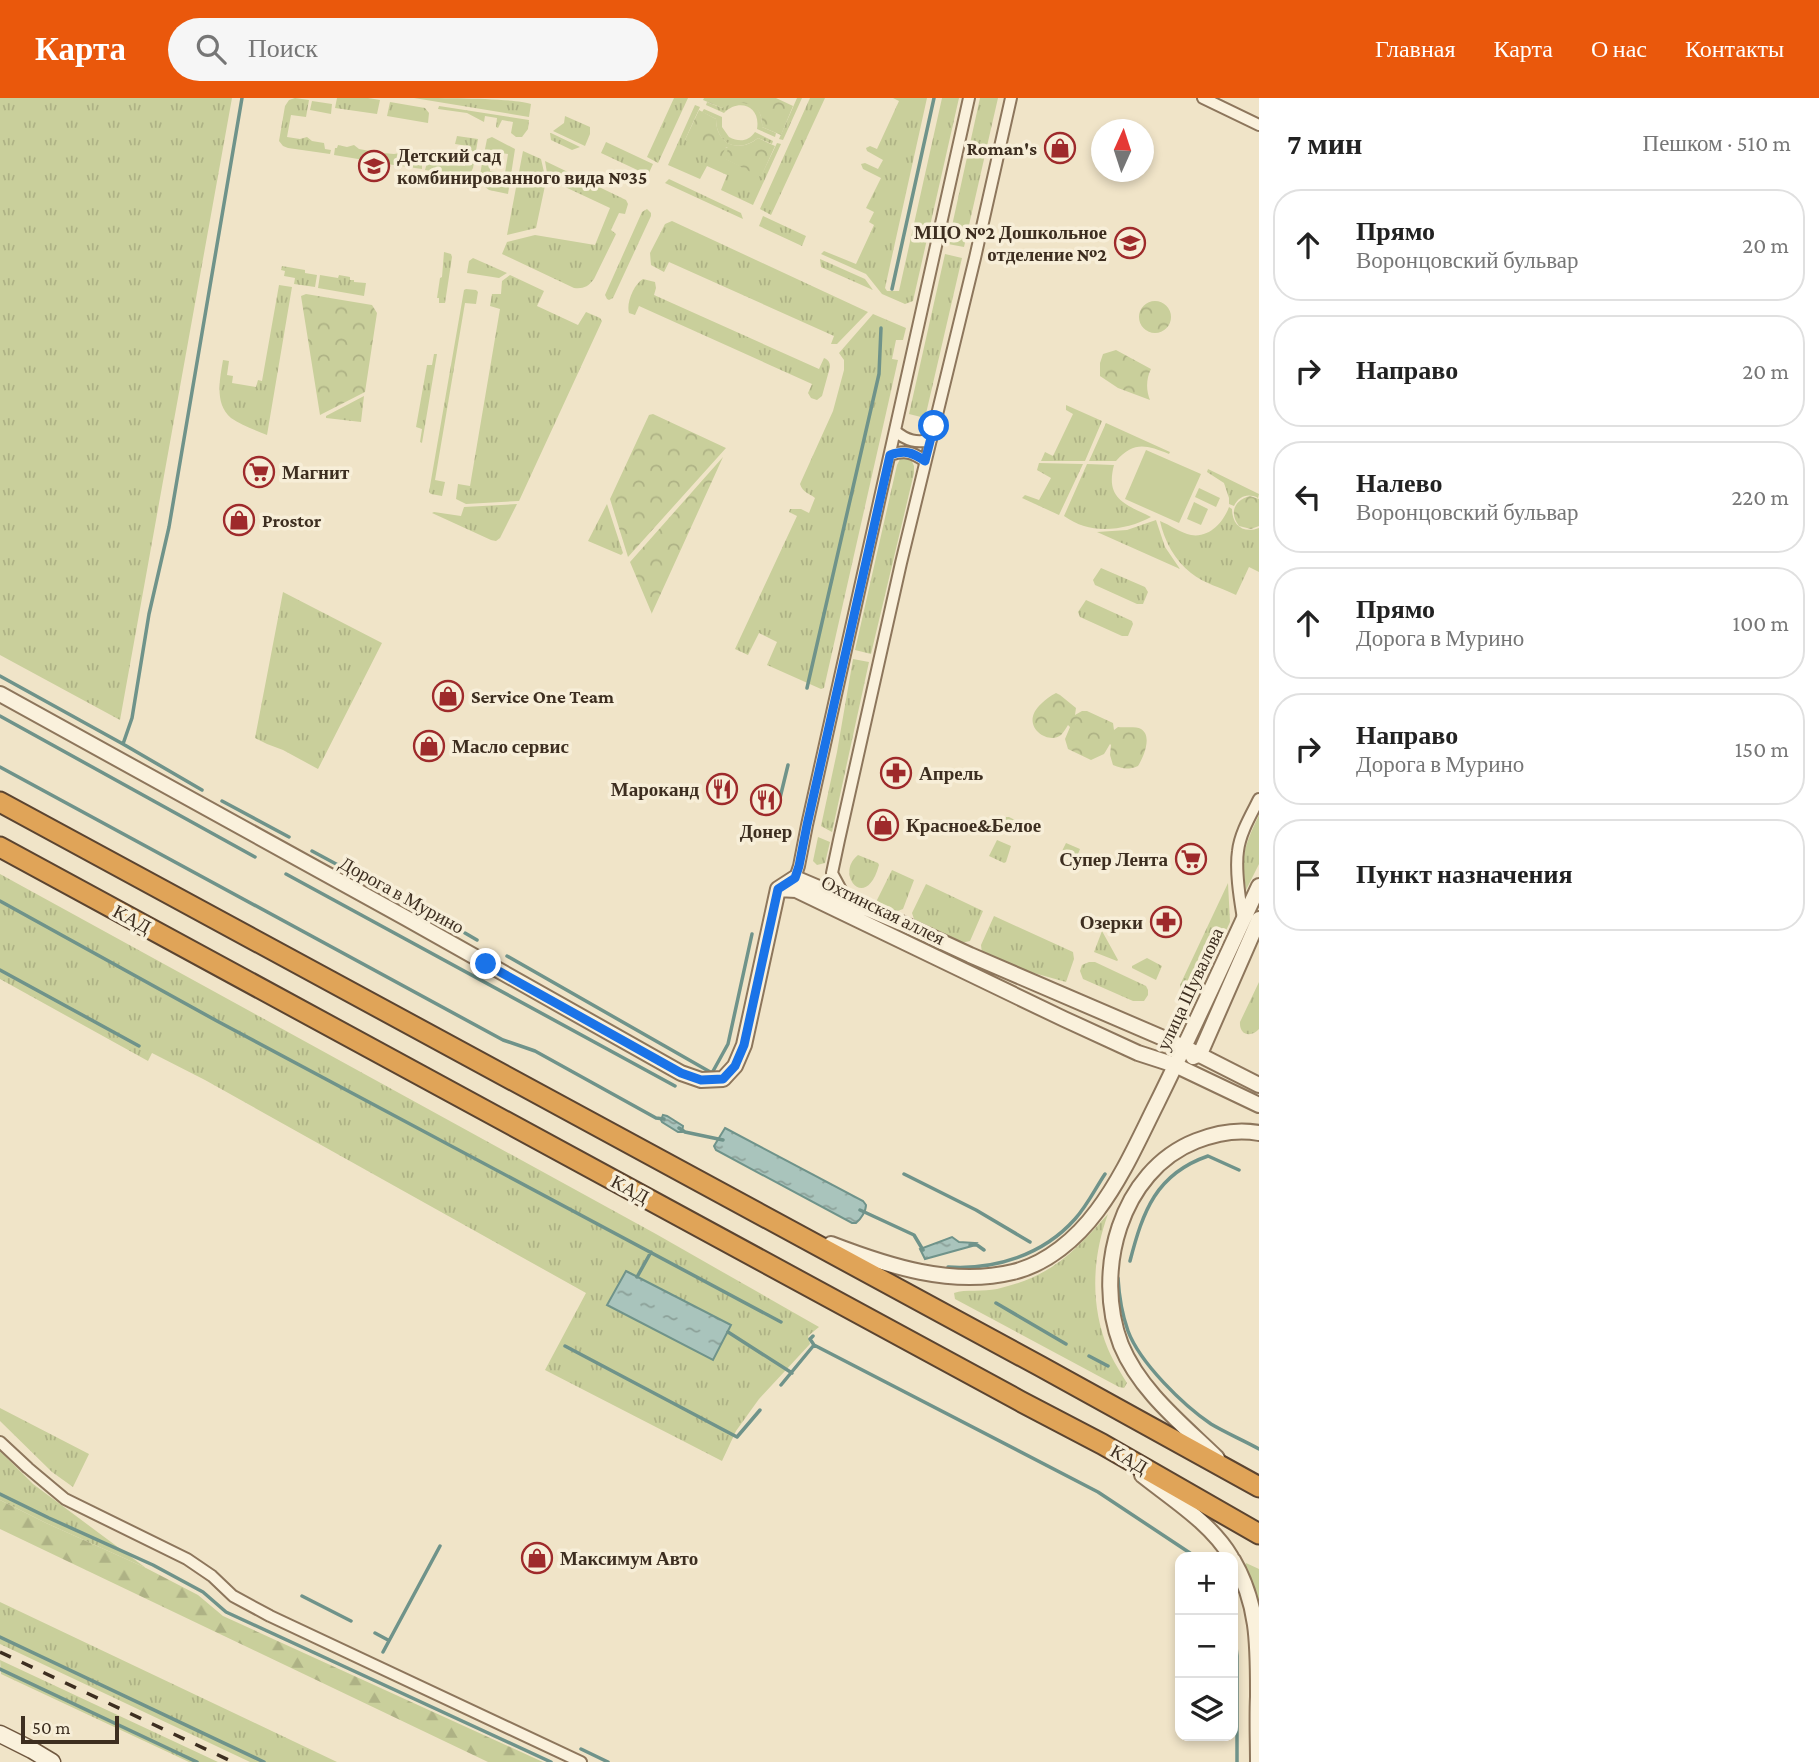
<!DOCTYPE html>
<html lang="ru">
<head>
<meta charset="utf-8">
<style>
  :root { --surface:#fff; --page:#f6f6f6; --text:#222; --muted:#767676; --line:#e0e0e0; --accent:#ea580c }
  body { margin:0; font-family:"Crimson Pro",serif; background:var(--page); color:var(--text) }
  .controls { position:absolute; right:21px; bottom:21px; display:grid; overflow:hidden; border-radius:14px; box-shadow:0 4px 10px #0003 }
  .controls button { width:63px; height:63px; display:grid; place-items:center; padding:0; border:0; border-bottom:2px solid var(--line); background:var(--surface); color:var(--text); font:35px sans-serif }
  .compass { position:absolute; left:1091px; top:21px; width:63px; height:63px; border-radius:50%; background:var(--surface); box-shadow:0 4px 10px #0003; rotate:3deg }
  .scale { position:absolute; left:21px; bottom:18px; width:98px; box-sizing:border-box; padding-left:7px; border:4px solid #3d2e20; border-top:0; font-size:19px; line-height:24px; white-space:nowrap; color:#3d2e20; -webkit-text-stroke:5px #f7eed8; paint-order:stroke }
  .stop { position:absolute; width:21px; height:21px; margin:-16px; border:5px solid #1a73e8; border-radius:50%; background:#fff }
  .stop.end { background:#1a73e8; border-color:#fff; box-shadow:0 2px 7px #0008 }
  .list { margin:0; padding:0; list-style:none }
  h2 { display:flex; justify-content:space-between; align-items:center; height:91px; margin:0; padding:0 28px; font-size:30px }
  h2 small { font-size:23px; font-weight:400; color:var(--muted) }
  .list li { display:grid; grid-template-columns:46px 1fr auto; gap:21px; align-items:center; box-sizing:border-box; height:112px; margin:0 14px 14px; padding:0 14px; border:2px solid var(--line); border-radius:28px }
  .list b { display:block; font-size:26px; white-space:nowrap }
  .list p { margin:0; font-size:23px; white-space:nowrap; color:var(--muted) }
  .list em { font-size:23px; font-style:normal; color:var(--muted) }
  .icon { flex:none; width:38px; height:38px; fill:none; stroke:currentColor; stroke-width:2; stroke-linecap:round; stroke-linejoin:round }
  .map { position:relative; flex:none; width:1259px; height:1664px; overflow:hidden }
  header { display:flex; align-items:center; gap:42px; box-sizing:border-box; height:98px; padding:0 35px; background:var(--accent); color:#fff }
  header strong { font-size:33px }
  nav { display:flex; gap:38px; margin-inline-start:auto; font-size:24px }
  .search { width:490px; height:63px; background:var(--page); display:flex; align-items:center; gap:18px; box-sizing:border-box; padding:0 24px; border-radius:38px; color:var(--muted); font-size:26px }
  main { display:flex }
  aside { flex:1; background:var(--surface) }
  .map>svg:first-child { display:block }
  .grass { fill:url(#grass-tufts) }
  .forest { fill:url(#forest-firs) }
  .park { fill:url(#park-crowns) }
  .pitch { fill:#c9cf9b }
  .water { fill:url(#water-ripples); stroke:#6f938a; stroke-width:2 }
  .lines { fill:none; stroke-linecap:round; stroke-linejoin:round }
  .stream { stroke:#6f938a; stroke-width:3.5 }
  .minor-casing { stroke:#8d765c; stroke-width:14 }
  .tertiary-casing { stroke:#8d765c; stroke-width:18 }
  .secondary-casing { stroke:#6f573f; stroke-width:19 }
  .motorway-casing { stroke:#5b4430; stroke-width:23 }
  .minor { stroke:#faf1dc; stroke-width:10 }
  .tertiary { stroke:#faf1dc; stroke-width:14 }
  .secondary { stroke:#faf1dc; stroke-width:16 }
  .motorway { stroke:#e0a458; stroke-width:19 }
  .rail { stroke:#3d2e20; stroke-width:3.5; stroke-dasharray:12 12; stroke-linecap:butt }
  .route { stroke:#1a73e8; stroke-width:9 }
  .labels { text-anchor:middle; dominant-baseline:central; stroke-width:7; stroke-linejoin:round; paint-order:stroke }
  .poi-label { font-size:19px; font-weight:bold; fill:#3d2e20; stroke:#f7eed8; text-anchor:start }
  .street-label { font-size:19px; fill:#3d2e20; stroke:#f7eed8 }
</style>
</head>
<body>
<header>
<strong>Карта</strong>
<div class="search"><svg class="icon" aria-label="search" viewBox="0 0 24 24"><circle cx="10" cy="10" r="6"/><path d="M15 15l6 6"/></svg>Поиск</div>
<nav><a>Главная</a><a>Карта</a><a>О нас</a><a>Контакты</a></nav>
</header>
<main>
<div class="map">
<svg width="1259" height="1664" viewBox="0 0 1259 1664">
  <defs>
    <pattern id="grass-tufts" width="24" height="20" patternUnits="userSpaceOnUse" patternTransform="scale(1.75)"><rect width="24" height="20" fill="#c9cf9b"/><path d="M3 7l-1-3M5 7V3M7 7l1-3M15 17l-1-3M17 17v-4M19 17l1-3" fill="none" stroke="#aeb285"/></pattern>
    <pattern id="forest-firs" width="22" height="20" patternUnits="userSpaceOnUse" patternTransform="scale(1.75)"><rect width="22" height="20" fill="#c9cf9b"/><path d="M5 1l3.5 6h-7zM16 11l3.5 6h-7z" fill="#aeb285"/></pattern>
    <pattern id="park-crowns" width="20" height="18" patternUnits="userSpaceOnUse" patternTransform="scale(1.75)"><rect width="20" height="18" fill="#c9cf9b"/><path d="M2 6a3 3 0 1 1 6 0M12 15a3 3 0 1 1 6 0" fill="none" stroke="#aeb285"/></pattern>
    <pattern id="water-ripples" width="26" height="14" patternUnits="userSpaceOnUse" patternTransform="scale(1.75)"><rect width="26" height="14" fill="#a9c4bc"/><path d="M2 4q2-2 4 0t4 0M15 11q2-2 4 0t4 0" fill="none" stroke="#8ba098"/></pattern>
  </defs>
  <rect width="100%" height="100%" fill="#f0e4c8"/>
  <path class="grass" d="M0,0H232L120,622L0,557Z
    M295,0L309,2L306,19L291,17L287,39L300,41L307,39L312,43L324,45L325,51L331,52L330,56L288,50L283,48L279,43L285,8L289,2Z
    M337,0H368L380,2L377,16L335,10Z
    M414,0C438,0 515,0 531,6L529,19Z
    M674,0H688L658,65L647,59Z
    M797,0H802L783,42L779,41Z
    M810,0H825L771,117L760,111Z
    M893,0H927L885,190L887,193H899L942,0H959L913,203L905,206L882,196L866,176L821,156L824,153L856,166L874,127L869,124L874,114L866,110L881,80L863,71L861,66L865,65L878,71L883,62L867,53L866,50L870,48L877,51L899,3Z
    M980,0H998L964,149L948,146Z
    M736,1C753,1 763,12 762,29L776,35L775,39L757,31C761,8 739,0 724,15L706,7L707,4L722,10L730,3Z
    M312,3L332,6L331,16L310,12Z
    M390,4L425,10L429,15L428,25L387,18Z
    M695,7L700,9L685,42L729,50L726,61L761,78L777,45L781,46L753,107L721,92L727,77L707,68L700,81L668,67Z
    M439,8L529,22L528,31L522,39H516L511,35L513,24L502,22L498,30L496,29L497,20L485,18L484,24L467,15L438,11Z
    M704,11L722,19V29L729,39C739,44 748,44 755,34L773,43L772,46L758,40C738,56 716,46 716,21L702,14Z
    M565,18L590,29V36L585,48L553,33L564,25Z
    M550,35H551L580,49L572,52L551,42Z
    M457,38L478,41L473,70L470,76L463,78L425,72L427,65H429L430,62L441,64L447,62L451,66L465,68L468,48L455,46Z
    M492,39L515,51L508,96L489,92L479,84L482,65L490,66V73L505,75L508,56L493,54L491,62L483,61L487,41Z
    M606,44L653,66L648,77L601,55Z
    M338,47L347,49L354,47L359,51L370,53L371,59L376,60V64L334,57L335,50H337Z
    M523,53L541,61L546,83L536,130L507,137Z
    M383,55L394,56L400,55L405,58L416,60L417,66L422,67V71L380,65L381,57H383Z
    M545,63L626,102L628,106L625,116L619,115L611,132L616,136L594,181C588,189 583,191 574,190L502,156L507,144L535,137L595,147L610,110L548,81Z
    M669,81L741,115L743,121L665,85Z
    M647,111L651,115V118L613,200L609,202L607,201L605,197L642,114Z
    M763,118L806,138L802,148L759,128Z
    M672,123L868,214L837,246H831L834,238L669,164L664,174L651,167L650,155L665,126Z
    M444,154L451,156L452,159L445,205H439V200H437L440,180L442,179Z
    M945,156L962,160L925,320L909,316Z
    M473,160L507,175L499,180L467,175L469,163Z
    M820,161L865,181L873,192L821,169Z
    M282,168L305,172V175L317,177L315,189L294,186L295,180L284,178L285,173L281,172Z
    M320,177L338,180L339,177L350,179V182H354V184L366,185L364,198L318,190Z
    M510,177L544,193L537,208L578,227L586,214L600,220L602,223L519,403L466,406L456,401L458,386L470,388L500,211L490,208L492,196H501L502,183Z
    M643,181L655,184L656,190L654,197L819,271L824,260C829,262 830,265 830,269L822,298L817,302L811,300L808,295L812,286L639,208L635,217L629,215C626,205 634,186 643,181Z
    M279,187L292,189L267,337C255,332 241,327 231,320C214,306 220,280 223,262L229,263L227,277L233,278L232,285L256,289L258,282L262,283Z
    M466,191L476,192L478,194L476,206L465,205L435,382L445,384L442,398L431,396L429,394L464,192Z
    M873,216L906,230L903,242H896L892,261L898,262L824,590L821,591L767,567L777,544L759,535L748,557L735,551L797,418L789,414L790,411H801L809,415L815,400C809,395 803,395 800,386L833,313L844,272V262L839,255Z
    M434,256H437L422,345L420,344L422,331L416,329L427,267H432Z
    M364,298L361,324L326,320V318Z
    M1066,307L1102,323L1085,363H1041L1045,354L1053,358L1073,316L1066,312Z
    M1106,325L1170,354L1169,356C1146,347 1134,343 1116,363H1089Z
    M904,360L911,361L914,368V375L871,556L855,552L897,367L900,361Z
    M1039,365L1083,366L1059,417L1022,400L1025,397L1039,402L1051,380L1037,372Z
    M1087,366L1114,367C1105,401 1125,406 1151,419C1133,429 1105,435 1084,428C1077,426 1070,422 1064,418Z
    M1208,371L1259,396L1258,400C1248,395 1239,398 1234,408L1229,406V400L1224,385L1207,374Z
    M517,406L500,440L496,443L491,442L432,415L434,414L461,418L464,409Z
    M607,406L623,455L621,457L588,443Z
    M1229,409L1232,411C1232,427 1243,436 1259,430V474L1249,469L1236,497C1222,490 1203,485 1191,475C1175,463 1164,442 1160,423C1170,427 1181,435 1191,437C1209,440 1223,425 1229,409Z
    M1156,422L1165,449L1180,471L1097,434L1127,432Z
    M1101,470L1145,489L1148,494L1143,506H1137L1095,487L1093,482Z
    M283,494L382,545L318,671L283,652L267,646L255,640Z
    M1086,502L1132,523L1133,526L1128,538H1122L1080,519L1078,514Z
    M853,561L869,564L832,734L821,728L837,654Z
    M1259,717V766L1246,792C1241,757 1244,749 1259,717Z
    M1006,719H1009L1021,725L1019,733L1016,735L1003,729Z
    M818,739L830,744L825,765L817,767L813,763Z
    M997,742L1011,748L1006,764L1004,765L989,758Z
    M1066,745L1080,751L1076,761L1061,755Z
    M858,757L878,765L879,767C866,815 834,776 858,757Z
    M892,772L914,782L903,811L895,814L875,806Z
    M0,776L656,1136L819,1229L808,1238L810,1246L759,1301L736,1333L722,1363L545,1272L586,1195L205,982L152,955L148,963L0,881Z
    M1228,785L1230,824L1194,903L1187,901L1181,896L1180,887Z
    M926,786L983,813L970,843L961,845L915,824L912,815Z
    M994,818L1073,854L1074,861L1066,884L1012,869L982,856L981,847Z
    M1102,833L1118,862L1117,863L1094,854Z
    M1147,860L1162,868L1156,882L1132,870V868Z
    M1089,864H1095L1146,888L1148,892V897L1144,903H1133L1083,881L1080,873L1082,867Z
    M1259,884V931C1251,940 1239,937 1240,924Z
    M1108,1116C1092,1160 1090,1207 1108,1251C1113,1263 1121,1275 1127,1285L1124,1290L1119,1289L955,1201L954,1195C965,1191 984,1194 997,1191C1052,1178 1072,1156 1108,1116Z
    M0,1310L89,1356L73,1389L52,1374L0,1323Z
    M0,1353L33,1386L146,1470L46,1425L0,1402Z
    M1246,1465L1259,1471V1507L1254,1489L1245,1468Z
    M0,1504L337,1664H250L0,1546Z
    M0,1562L218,1664H189L1,1576Z"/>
  <path class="forest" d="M0,1402L46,1425L146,1470L198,1497L223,1518L543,1664H488L0,1431Z"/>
  <path class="park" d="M704,0H776L793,8L781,37L762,29C764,4 740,0 722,10L703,2Z
    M699,12L716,21C716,46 739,56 758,40L775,48L761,79L725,61L728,50L726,49L721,59L685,42Z
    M306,196L372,207L377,215L365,294L320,317L301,198Z
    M1139 219a16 16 0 1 1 32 0a16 16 0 1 1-32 0Z
    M1116,252L1151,271C1146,281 1146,292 1150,302L1118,290L1100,278V265L1103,256Z
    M653,316L726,350L628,459L610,401L649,317Z
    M723,359L652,515V516L630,464Z
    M1250,398L1259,401V428L1251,431L1239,428C1229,415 1234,402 1250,398Z
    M1056,595L1060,597L1076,610L1075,617L1082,613H1087L1113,625L1114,632L1118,629C1124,630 1136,628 1141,631C1153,638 1143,660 1138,668C1128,672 1123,671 1113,667L1110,657L1111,647L1110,646L1104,656L1091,662L1068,651L1065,641L1070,629L1068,627C1066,630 1064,634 1061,637C1048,648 1017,627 1042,605C1046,601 1050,598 1056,595Z"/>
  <path class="pitch" d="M1146,352L1201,376L1179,425L1125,401Z
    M1199,390L1220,400L1216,409L1195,399Z
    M1194,404L1208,411L1201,427L1187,421Z"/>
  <path class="water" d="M663,1017L667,1018L683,1028L682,1034H678L662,1024L661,1022Z
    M725,1030L863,1103L866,1107C866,1113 861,1121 856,1125H852L716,1052L714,1048Z
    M952,1139L959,1144L976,1145L972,1148L925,1161L920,1151Z
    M626,1173L731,1227L713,1262L607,1207Z"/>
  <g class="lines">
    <path class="stream" d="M892,191L934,0
      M0,578L123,646L202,692
      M807,590L879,276L881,230
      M0,618L255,759
      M123,646L132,620L149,516L169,429L242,0
      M0,669L503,942L535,953L656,1020L664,1021
      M222,703L289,739
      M779,704L788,667
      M312,753L401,801
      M286,776L675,988
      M0,803L217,923L781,1224
      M426,814L442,823
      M465,835L477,842
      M507,858L712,975L728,946L752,836
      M0,872L139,948
      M679,1030L685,1034L723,1042
      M904,1076L976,1112L1030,1144
      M860,1112L914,1137L923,1152
      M970,1147H977L984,1152
      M1130,1163C1143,1113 1156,1076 1208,1058L1239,1072
      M948,1169C995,1172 1043,1157 1075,1121C1087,1108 1095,1091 1105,1076
      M637,1179L651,1154
      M1118,1180C1119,1198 1122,1216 1128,1233C1140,1265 1183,1307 1211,1326C1226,1335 1243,1342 1259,1351
      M996,1205L1066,1246
      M728,1234L792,1275
      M813,1238L810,1241L814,1247
      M565,1248L737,1339L760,1312
      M1089,1258L1108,1268
      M781,1287L814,1247L1098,1394L1196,1459
      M0,1396L49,1420L153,1467L203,1494L226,1514L551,1664
      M302,1498L351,1523
      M1233,1522L1237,1558V1664
      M375,1535L388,1542
      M0,1539L264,1664
      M383,1554L440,1448
      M0,1571L197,1664
      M581,1651L608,1664"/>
    <g class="minor-casing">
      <path id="minor" d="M1203,0L1259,27
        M895,333C907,343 916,345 931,342
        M890,357C905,352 912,354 925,363
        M796,786L795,780L799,768L807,727L969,0
        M846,801L832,775L839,742L901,465L975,160L1011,0
        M1243,821C1240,802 1235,773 1238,753C1240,735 1251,717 1259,701
        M0,1344L28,1370L65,1401L187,1461L212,1478L233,1498L270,1518L581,1664"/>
    </g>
    <g class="tertiary-casing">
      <path id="tertiary" d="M0,596L406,820L681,975L701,982L723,981L735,968L744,947L778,791
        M778,791L795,780L901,825L970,857L1184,949L1259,987
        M778,791L796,792L1064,921L1138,955L1175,967L1259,1007
        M1193,959L1200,956L1259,821
        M831,1146C888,1168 952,1189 1013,1174C1047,1166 1077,1140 1097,1113C1122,1080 1139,1041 1157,1005C1192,934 1225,861 1259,788
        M1217,1360C1182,1326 1140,1293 1121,1247C1093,1174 1120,1073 1196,1043C1216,1035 1238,1031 1259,1035
        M1142,1377C1172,1401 1211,1425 1231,1459
        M1233,1462C1259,1507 1258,1549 1258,1599C1257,1621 1258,1642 1258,1664"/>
    </g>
    <g class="secondary-casing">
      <path id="secondary" d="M0,1636L32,1652L52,1664"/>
    </g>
    <g class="motorway-casing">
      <path id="motorway" d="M0,704L1040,1268L1259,1389
        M0,749L1020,1303L1102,1346L1259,1436"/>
    </g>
    <use href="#minor" class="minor"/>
    <use href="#tertiary" class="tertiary"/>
    <use href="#secondary" class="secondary"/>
    <use href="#motorway" class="motorway"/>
    <path class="rail" d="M0,1554L233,1664"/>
  </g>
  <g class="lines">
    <path class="route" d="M486,866L681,975L701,982L723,981L735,968L744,947L778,791L795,780L799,768L807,727L890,357C905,352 912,354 925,363L934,328"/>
  </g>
  <defs>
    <g id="shop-ring" transform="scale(1.575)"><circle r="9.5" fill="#f7eed8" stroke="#9e2a2b" stroke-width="1.5"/><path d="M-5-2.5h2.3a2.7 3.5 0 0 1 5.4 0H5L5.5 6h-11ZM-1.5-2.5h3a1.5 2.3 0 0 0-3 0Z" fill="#9e2a2b"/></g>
    <g id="school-ring" transform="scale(1.575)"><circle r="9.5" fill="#f7eed8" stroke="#9e2a2b" stroke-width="1.5"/><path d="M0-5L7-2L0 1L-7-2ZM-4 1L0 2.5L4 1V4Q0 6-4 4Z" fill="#9e2a2b"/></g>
    <g id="supermarket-ring" transform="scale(1.575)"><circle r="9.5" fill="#f7eed8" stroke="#9e2a2b" stroke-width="1.5"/><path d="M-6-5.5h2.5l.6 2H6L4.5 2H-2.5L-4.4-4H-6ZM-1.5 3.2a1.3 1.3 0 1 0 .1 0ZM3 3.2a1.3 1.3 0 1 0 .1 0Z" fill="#9e2a2b"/></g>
    <g id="pharmacy-ring" transform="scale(1.575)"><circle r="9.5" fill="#f7eed8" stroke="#9e2a2b" stroke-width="1.5"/><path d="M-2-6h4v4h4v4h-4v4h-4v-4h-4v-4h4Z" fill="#9e2a2b"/></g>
    <g id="restaurant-ring" transform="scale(1.575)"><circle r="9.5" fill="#f7eed8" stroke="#9e2a2b" stroke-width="1.5"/><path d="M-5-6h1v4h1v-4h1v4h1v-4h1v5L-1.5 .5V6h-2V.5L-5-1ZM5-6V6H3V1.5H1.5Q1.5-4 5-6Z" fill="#9e2a2b"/></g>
  </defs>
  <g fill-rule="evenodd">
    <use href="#shop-ring" x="1060" y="50"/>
    <use href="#school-ring" x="374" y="68"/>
    <use href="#school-ring" x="1130" y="145"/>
    <use href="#supermarket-ring" x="259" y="374"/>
    <use href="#shop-ring" x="239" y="422"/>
    <use href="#shop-ring" x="448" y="598"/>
    <use href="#shop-ring" x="429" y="648"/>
    <use href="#pharmacy-ring" x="896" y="675"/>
    <use href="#restaurant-ring" x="722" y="691"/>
    <use href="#restaurant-ring" x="766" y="702"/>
    <use href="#shop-ring" x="883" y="727"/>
    <use href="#supermarket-ring" x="1191" y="761"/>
    <use href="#pharmacy-ring" x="1166" y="824"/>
    <use href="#shop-ring" x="537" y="1460"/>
  </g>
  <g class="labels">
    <g class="poi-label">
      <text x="1037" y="50" text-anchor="end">Roman's</text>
      <text x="397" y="57">Детский сад<tspan x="397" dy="22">комбинированного вида №35</tspan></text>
      <text x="1107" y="134" text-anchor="end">МЦО №2 Дошкольное<tspan x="1107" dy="22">отделение №2</tspan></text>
      <text x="282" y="374">Магнит</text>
      <text x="262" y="422">Prostor</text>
      <text x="471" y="598">Service One Team</text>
      <text x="452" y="648">Масло сервис</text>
      <text x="919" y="675">Апрель</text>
      <text x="699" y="691" text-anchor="end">Мароканд</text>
      <text x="906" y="727">Красное&amp;Белое</text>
      <text x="766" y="733" text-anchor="middle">Донер</text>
      <text x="1168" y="761" text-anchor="end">Супер Лента</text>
      <text x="1143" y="824" text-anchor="end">Озерки</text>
      <text x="560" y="1460">Максимум Авто</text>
    </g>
    <g class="street-label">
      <text transform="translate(402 797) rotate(29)">Дорога в Мурино</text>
      <text transform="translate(883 812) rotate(26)">Охтинская аллея</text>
      <text transform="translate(132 821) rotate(28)">КАД</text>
      <text transform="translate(1190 891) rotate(-65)">улица Шувалова</text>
      <text transform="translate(630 1091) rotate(28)">КАД</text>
      <text transform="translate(1129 1361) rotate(30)">КАД</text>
    </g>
  </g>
</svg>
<div class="controls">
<button>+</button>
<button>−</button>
<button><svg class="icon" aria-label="layers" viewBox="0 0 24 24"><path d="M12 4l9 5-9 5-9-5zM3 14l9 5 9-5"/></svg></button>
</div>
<svg class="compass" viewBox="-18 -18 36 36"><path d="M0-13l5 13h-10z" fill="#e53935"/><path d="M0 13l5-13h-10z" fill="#767676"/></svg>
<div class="scale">50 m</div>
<div class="stop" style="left:934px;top:328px"></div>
<div class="stop end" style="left:486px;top:866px"></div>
</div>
<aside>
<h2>7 мин<small>Пешком · 510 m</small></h2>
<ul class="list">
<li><svg class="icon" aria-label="ahead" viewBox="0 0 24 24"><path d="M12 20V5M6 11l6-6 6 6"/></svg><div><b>Прямо</b><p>Воронцовский бульвар</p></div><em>20 m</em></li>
<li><svg class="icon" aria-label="right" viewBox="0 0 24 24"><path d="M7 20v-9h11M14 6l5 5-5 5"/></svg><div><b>Направо</b></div><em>20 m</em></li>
<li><svg class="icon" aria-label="left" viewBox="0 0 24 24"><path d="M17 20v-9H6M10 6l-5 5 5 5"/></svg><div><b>Налево</b><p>Воронцовский бульвар</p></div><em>220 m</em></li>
<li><svg class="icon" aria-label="ahead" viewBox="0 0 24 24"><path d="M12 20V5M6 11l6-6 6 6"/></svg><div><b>Прямо</b><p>Дорога в Мурино</p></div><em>100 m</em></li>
<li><svg class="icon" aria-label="right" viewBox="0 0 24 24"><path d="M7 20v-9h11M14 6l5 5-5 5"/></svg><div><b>Направо</b><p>Дорога в Мурино</p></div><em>150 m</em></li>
<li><svg class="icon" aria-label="arrive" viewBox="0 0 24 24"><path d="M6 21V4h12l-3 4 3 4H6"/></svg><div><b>Пункт назначения</b></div></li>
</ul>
</aside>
</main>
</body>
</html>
